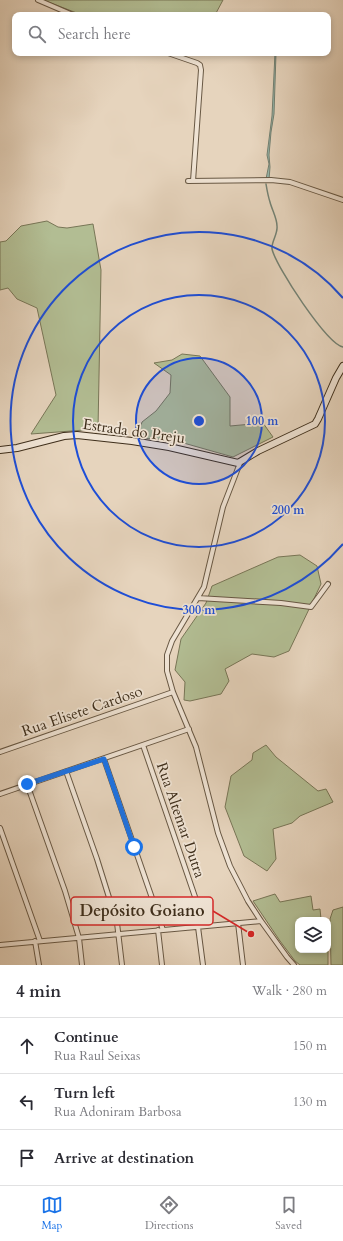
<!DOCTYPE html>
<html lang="en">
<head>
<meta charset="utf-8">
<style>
  :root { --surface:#fff; --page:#f2f2f3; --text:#2b2b33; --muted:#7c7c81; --line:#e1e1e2; --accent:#1a73e8 }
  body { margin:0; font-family:Cardo,serif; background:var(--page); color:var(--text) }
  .controls { position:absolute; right:12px; bottom:12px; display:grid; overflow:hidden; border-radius:8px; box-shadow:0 2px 6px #0003 }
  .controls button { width:36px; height:36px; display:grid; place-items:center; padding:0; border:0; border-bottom:1px solid var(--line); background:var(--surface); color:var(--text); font:20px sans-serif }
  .stop { position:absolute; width:12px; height:12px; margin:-9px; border:3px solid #1a73e8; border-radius:50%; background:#fff }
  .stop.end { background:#1a73e8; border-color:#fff; box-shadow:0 1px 4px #0008 }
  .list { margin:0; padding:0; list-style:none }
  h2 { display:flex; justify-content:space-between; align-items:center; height:52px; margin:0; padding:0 16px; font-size:17px }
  h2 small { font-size:13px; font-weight:400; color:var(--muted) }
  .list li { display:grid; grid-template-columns:26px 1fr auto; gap:12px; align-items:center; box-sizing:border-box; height:56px; padding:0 16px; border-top:1px solid var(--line) }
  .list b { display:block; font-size:15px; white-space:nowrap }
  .list p { margin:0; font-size:13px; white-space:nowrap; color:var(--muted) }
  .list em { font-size:13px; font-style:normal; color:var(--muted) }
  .icon { flex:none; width:22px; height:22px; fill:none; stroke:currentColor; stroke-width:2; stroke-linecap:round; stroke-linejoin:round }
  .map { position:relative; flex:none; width:343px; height:965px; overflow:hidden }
  .search { position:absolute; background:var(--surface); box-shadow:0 2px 6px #0003; left:12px; right:12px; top:12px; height:44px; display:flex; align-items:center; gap:10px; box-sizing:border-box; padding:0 14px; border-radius:8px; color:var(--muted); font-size:15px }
  .sheet { height:220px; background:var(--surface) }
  nav { display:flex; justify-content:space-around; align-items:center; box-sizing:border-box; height:56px; border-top:1px solid var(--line); background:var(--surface); font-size:11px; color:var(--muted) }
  nav a { display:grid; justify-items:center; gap:2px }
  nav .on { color:var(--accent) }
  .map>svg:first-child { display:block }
  .green { fill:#b2bd93; stroke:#787657 }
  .water { fill:#97b8ad; stroke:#738173 }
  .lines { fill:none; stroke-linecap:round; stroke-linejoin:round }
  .stream { stroke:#738173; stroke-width:1.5 }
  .street-casing { stroke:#685844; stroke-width:6 }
  .secondary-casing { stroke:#3e2e1b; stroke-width:8 }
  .street { stroke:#efe3d4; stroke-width:4 }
  .secondary { stroke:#efe3d4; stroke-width:6 }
  .route { stroke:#1a73e8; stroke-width:5 }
  .ring { fill:none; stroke:#1d4ed8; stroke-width:2 }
  .labels { text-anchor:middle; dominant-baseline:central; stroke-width:3.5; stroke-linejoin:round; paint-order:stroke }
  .street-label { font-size:15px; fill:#3e2e1b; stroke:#efe3d4 }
  .centre { fill:#1d4ed8; stroke:#efe3d4; stroke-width:2 }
  .ring-label { font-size:12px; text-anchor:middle; font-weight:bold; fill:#1d4ed8; stroke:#efe3d4; stroke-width:3.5; stroke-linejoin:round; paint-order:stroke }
  .leader { fill:none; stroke:#d62828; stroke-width:1.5 }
  .callout-dot { fill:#d62828; stroke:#efe3d4; stroke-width:1.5 }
  .callout { fill:#efe3d4; stroke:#d62828; stroke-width:1.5 }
  .callout-label { font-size:16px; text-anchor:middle; font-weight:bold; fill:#3e2e1b }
</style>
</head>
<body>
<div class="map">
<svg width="343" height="965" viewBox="0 0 343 965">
  <rect width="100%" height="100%" fill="#e6d4bd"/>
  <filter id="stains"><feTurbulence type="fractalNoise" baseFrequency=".005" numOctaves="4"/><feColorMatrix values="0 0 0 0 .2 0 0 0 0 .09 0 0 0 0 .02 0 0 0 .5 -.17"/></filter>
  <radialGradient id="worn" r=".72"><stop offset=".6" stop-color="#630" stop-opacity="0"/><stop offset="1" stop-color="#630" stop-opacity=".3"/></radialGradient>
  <path class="green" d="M43,0H223L215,15H82Z
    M47,221L58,227L67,228L93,224L101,270L98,429L31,434L56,395L37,308L17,299L8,288L0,290V242L6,241L21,226Z
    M182,354L200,356L230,397V426L263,423L273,437L233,457L173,440L137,438L142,422L156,411L170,393L171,375L154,363L172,360Z
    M300,555L317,566L321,584L289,651L274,657L252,654L225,669L229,681L221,694L190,701L184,700L185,682L175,670L181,639L206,603L212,586L278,557Z
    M266,745L276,757L318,791L326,789L333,802L300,816L292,823L273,829L276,859L267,871L244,856L225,807L231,776L252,760L253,753Z
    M275,894L280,902L311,896L313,910L320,909L321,919L326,920H298V950H328V965H300L295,961L280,941L253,901Z
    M343,907V965H331L330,919L333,910Z"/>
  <path class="water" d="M275,53H276L274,114L271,132L269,155L270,167L269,180L266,179L269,164L267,155L272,116Z"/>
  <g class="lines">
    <path class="stream" d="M266,184C267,190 268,196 270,202C272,210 277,218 277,226C278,234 271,242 272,249C276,267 327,344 343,347"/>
    <g class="street-casing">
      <path id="street" d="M38,0L73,15
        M168,53L197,63L200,65L201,70L193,181
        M188,181L271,180L290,182L343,200
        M240,463L223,507L204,587L172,641L167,655V671L173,692L196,747L218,833L230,866L248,901L261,921L287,957L294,965
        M198,598L281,603L311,607L328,584
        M143,745L205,926
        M0,752L173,692
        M104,759L163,930
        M66,771L97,859L117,923L122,965
        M27,784L65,891L79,938L82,965
        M0,794L189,729
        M0,828L40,941
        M238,923L243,965
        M198,927L203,965
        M158,930L162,965
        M35,941L39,965
        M0,945L261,921"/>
    </g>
    <g class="secondary-casing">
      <path id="secondary" d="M0,450L17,448L64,436L77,435L132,441L169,447L238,463L258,451L315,424L318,419L336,378L343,366"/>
    </g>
    <use href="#street" class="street"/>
    <use href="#secondary" class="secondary"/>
  </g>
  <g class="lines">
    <path class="route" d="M27,784L104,759L134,847"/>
  </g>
  <circle cx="199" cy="421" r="63" fill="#1d4ed8" fill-opacity=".12"/>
  <g class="ring">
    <circle cx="199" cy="421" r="63"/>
    <circle cx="199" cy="421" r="126"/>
    <path d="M343 544A189 189 0 1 1 343 298"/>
  </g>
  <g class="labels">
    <g class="street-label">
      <text transform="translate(134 431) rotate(8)">Estrada do Preju</text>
      <text transform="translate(82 711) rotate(-19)">Rua Elisete Cardoso</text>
      <text transform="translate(181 820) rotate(71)">Rua Altemar Dutra</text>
    </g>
  </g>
  <circle cx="199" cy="421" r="6" class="centre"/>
  <g class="ring-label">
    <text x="262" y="425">100 m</text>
    <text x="288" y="514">200 m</text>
    <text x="199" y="614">300 m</text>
  </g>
  <path class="leader" d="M251 934L213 911"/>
  <circle class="callout-dot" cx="251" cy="934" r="4"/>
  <rect class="callout" x="71" y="897" width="142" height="28" rx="4"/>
  <g class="callout-label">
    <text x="142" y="916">Depósito Goiano</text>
  </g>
  <rect width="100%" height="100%" filter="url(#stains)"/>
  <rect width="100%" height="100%" fill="url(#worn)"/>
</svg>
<div class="controls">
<button><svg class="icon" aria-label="layers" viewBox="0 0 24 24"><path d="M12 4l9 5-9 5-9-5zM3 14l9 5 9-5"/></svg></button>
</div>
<div class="stop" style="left:134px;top:847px"></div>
<div class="stop end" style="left:27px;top:784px"></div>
<div class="search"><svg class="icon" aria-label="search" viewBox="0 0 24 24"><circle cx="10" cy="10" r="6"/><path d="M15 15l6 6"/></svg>Search here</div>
</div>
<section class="sheet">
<h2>4 min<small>Walk · 280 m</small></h2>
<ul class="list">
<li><svg class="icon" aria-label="ahead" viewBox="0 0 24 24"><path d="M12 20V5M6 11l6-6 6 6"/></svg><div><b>Continue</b><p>Rua Raul Seixas</p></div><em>150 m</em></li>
<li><svg class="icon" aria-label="left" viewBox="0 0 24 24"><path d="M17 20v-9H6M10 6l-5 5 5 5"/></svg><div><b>Turn left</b><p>Rua Adoniram Barbosa</p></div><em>130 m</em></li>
<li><svg class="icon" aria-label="arrive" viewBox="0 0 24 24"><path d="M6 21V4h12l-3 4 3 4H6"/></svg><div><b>Arrive at destination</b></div></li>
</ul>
</section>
<nav>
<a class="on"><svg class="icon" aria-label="map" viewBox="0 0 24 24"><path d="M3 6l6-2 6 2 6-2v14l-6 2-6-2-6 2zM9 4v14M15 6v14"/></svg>Map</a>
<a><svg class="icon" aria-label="directions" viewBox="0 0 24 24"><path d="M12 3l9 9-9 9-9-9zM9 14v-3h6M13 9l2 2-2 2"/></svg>Directions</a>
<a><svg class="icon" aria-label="saved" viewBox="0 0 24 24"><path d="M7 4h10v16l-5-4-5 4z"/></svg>Saved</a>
</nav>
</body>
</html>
